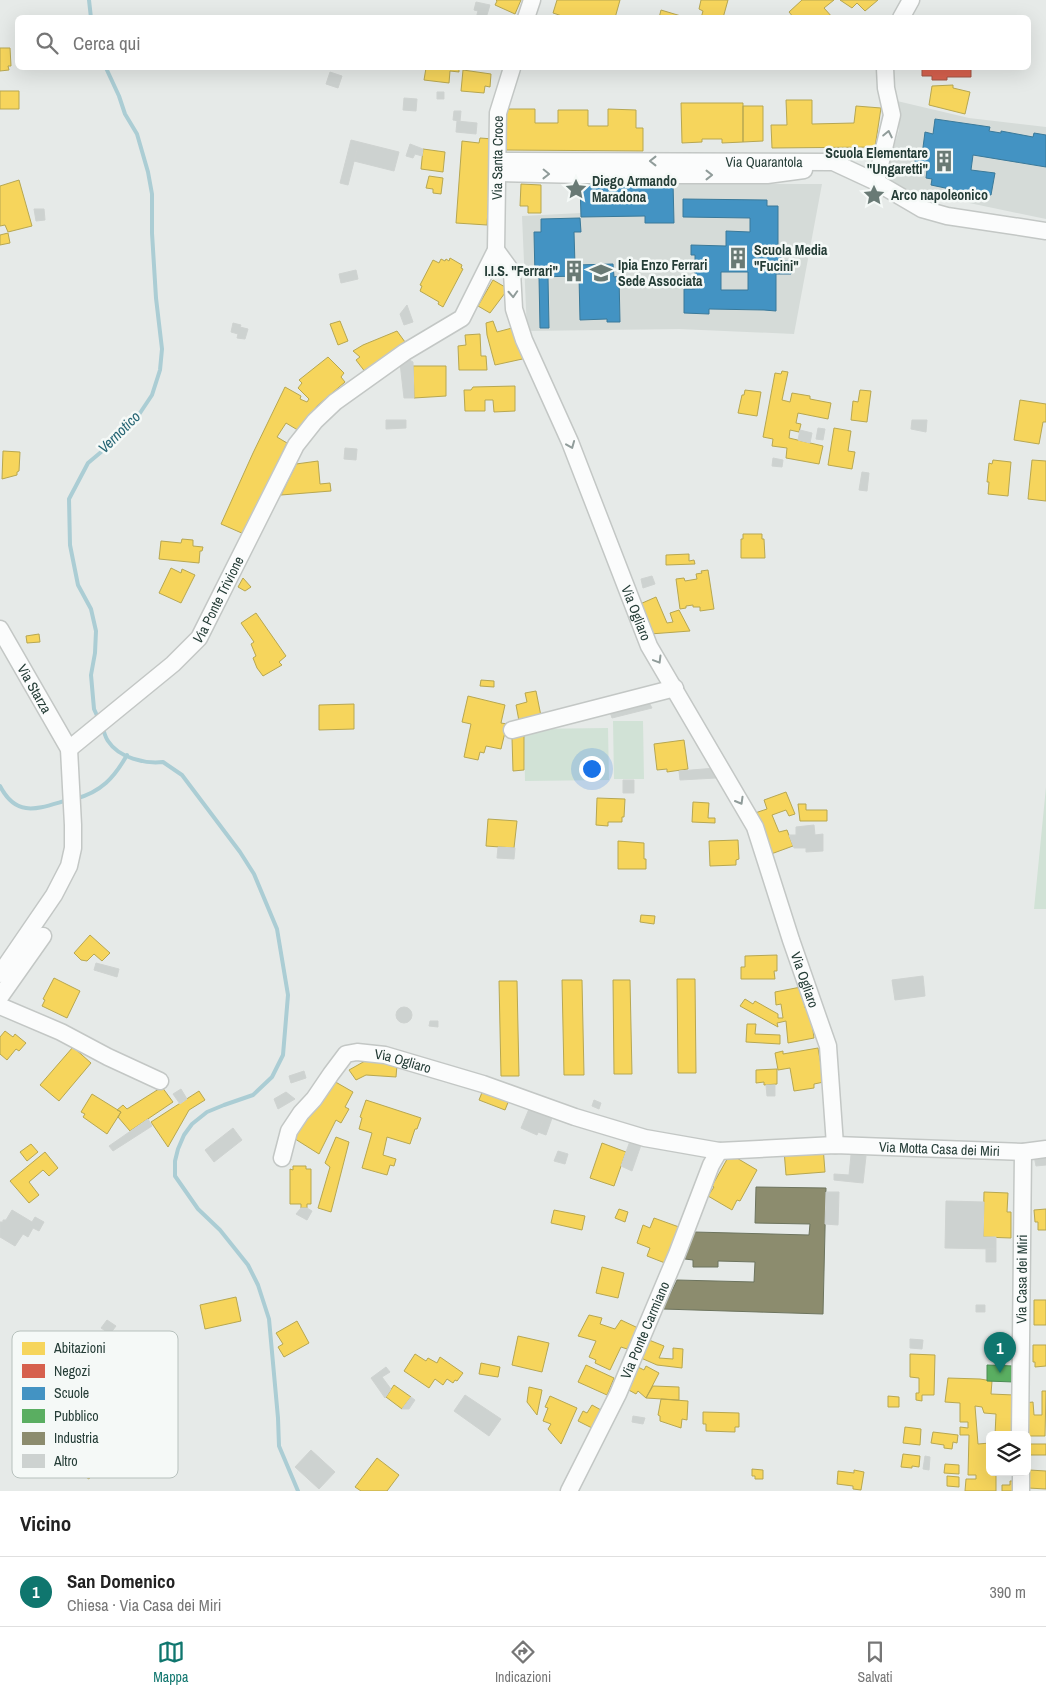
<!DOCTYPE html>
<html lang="it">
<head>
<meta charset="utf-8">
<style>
  :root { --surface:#fff; --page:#f2f2f2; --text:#222; --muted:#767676; --line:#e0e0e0; --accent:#0f766e }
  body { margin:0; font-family:"Archivo Narrow",sans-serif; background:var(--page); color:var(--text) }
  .controls { position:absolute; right:15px; bottom:15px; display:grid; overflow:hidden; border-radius:8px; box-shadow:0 5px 20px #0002 }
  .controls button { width:45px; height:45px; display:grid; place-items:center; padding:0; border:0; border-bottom:1px solid var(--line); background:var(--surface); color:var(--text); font:25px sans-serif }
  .you { position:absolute; left:591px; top:768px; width:18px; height:18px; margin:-12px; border:4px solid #fff; border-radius:50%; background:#1a73e8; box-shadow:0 0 0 8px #1a73e833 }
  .badge { display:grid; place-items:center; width:32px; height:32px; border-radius:50%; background:var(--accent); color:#fff; font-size:16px; font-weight:700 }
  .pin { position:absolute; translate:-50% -41px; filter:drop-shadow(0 1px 2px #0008) }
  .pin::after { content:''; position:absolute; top:26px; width:18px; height:15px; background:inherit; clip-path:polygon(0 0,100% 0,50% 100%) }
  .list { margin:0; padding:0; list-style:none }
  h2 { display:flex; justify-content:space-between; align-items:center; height:65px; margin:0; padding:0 20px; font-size:21px }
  h2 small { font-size:16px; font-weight:400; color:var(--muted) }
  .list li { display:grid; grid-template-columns:32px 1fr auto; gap:15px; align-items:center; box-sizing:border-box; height:70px; padding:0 20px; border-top:1px solid var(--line) }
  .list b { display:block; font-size:19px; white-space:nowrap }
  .list p { margin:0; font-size:16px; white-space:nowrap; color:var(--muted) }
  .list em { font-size:16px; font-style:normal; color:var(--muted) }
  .icon { flex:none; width:28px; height:28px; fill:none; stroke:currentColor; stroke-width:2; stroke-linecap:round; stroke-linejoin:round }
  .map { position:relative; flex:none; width:1046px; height:1491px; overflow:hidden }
  .search { position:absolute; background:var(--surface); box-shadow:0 5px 20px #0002; left:15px; right:15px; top:15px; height:55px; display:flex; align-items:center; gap:12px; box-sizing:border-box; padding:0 18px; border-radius:8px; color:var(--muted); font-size:19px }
  .sheet { height:135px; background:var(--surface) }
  nav { display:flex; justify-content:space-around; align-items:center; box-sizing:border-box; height:70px; border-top:1px solid var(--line); background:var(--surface); font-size:14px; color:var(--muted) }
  nav a { display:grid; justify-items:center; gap:2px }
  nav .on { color:var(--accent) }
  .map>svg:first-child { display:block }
  .built { fill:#d5dbd8 }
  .green { fill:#d1e2d6 }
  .homes { fill:#f6d55c; stroke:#b7a751 }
  .shops { fill:#d6604d; stroke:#a15646 }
  .schools { fill:#4393c3; stroke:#3a7999; fill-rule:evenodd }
  .public { fill:#5aae61; stroke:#4a8c54 }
  .industry { fill:#8c8c6e; stroke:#6d745e }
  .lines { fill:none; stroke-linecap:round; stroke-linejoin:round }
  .stream { stroke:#abcdd4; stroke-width:4 }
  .building { fill:#cdd2d0; stroke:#cfd3d1 }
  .minor-casing { stroke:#c3c7c5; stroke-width:19 }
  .minor { stroke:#fbfcfc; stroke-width:16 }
  .oneway { stroke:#909c9a }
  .labels { text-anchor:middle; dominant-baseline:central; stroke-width:5; stroke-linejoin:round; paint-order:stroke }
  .poi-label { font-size:14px; font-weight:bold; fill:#253d37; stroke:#f5f9f7; text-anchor:start }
  .street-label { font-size:14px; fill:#253d37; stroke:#f5f9f7 }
  .water-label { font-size:15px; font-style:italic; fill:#246473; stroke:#f5f9f7 }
  .key { fill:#f5f9f7; stroke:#b7c1bd; stroke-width:1 }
  .key-label { font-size:14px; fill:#253d37 }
</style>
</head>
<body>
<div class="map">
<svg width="1046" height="1491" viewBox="0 0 1046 1491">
  <rect width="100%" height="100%" fill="#e6eae8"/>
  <path class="built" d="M897,101L969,118L1046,127V219L903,189L883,181L899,130Z
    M580,184H822L794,334L679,329L527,331L522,216L581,213Z"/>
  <path class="green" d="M613,721H643L644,779H614Z
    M608,728L609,780L525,781L524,729Z
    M1046,787V909H1034Z"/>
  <path class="homes" d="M496,0H521L515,14L495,5L497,1Z
    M557,0H620L615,18H568L553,13Z
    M701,0H728L723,18H701L703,11L699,9Z
    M802,0H834L824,8L833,18H794L789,12Z
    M840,0H878L865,11L857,3L852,8Z
    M661,10L681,16V18H659Z
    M0,48H10L11,66H8L9,70L0,71Z
    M426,68H459V72L450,71L449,83L424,80Z
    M463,70L491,74L490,87L485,86L484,93L461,91Z
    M953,85V88L970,92L965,114L929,105L932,86Z
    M0,91H19V109H0Z
    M786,100H812V124L854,123L856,106L881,108L875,147L772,148L771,125H787Z
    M681,103H743V142L722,143V139H702V142L682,143Z
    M743,106H763V141L743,142Z
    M506,109H535V123H558V110H588V126H608V109L636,110V128H643V151L504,150Z
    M480,138L493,139L487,225L456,223L462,141L479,143Z
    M423,149L445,152L443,172L421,169Z
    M429,176L443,178L441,194L433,193V189L426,188Z
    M19,180L32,226L8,232L5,225L0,226V186Z
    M521,184L541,185V213H528V206H520Z
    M8,233L10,243L0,245V235Z
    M450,258L462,265L461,268L463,269L443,307L438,304L439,302L420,291L422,286L420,285L433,260L439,263L441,259L445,261L446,259L449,261Z
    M493,280L505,287V293L490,313L478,306Z
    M340,321L348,341L338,345L330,324Z
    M493,321L497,332L512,328L514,337L517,336L527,358L495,365L487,335L486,323Z
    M397,331L405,342L366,373L356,360L360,357L353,351L363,345Z
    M480,334L481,356H486L487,370H459L458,346L466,345L465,335Z
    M328,357L344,373L341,377L345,382L317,406L301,432L286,423L277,437L287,443L244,534L221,524L253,453L285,387L301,396L300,399L307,402L309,399L298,388L302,383L299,380Z
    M413,366H446V396L414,398Z
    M782,371L788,372L782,400L790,402L792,393L810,396V399L831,403L828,419L798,413L796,423L801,424L799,432L790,430L789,438L823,446L819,464L786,458L787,448L772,446L773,439L763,437L775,373L781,374Z
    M515,386V411L494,412L493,400H485V411H465L464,390H471L473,387Z
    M745,390L761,392L757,416L738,413L742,395H744Z
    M860,390L871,391L867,422L851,420L853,401L858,402Z
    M1020,400L1046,404V422H1043L1039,444L1014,440Z
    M834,428L851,431L848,451L855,452L852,469L828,465Z
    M3,451L20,452L19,471L17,472V475L2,479Z
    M993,460L1011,462L1008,496L988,494L989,482H987L989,463L992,464Z
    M1032,460L1046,461V501L1028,499Z
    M318,461L320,484L330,483L331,491L281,495L296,464Z
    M743,534H762V539H764L765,558H741V539H743Z
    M182,539L193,540V546L203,547L202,551H200L199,563L159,559L161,541L181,543Z
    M689,554V561L694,560L695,564L666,565V555Z
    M171,568L181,573L182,569L195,575L181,603L159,593Z
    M708,570L714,609L700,611V607H693V605L686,606V608L680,609L676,579L684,578L685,581L697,579L696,574L702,573L701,571Z
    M243,578L251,587L245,591L238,587Z
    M656,597L667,623L673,622L670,613L679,610L690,631L650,634L640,604Z
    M256,613L286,656L279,662L282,665L263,676L257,668L253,658L256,656L251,644L254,642L241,623Z
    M39,634L40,642L27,643L26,636Z
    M481,680L494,681V687L480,686Z
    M536,691L541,716L519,721L516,705L527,702L525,693Z
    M468,696L505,705L501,723L507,724L501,749L486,746L484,753L480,752L478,760L464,757L471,724L462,722Z
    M354,704V729L319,730V705Z
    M524,729V770L513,771L512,738Z
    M684,740L688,769L667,772V769L657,770L654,744Z
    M786,792L795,814L789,816L786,810L772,815L779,832L787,830L793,846L771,854L755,813L767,809L764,800Z
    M597,798L625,799L624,817H622V822H608V826L596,825Z
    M693,802L709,803L708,818H715V823L692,822Z
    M798,804H806V810H827V821H800Z
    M488,819L517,821L514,848L486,846Z
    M738,840L739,859L736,860V865L710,866L709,841Z
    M618,841L644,843V859H646V869H618Z
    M641,915L655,916L654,924L640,922Z
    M90,935L110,953L102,961L94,954L87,961L81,960L74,953Z
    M777,955V971H774L775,979H741V967H745V956Z
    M54,978L80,991L67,1018L42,1006L45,1000L43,999Z
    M677,979H695L696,1073H678Z
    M562,980H582L584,1075H564Z
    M613,980H630L632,1074H614Z
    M499,981H517L519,1076H501Z
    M801,987L805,1008L810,1007L814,1038L788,1043L786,1021L777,1023L778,1027L740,1006L745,999L753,1004L755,1001L778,1014V1018H783L781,1004L776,1005L775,992Z
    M747,1024H756L755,1034L780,1035V1044L746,1042Z
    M5,1031L13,1037L15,1034L26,1043L19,1051L16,1049L7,1060L0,1054V1037Z
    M73,1047L91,1063L59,1101L40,1085Z
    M818,1048L824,1082L814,1084V1088L794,1091L790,1068L778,1070L775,1053L783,1051V1054Z
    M379,1060L397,1065L396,1077L366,1075L356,1080L349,1070L365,1061Z
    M777,1069V1084L764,1085V1082L756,1083V1070Z
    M332,1080L353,1092L345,1107L349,1109L341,1123L336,1120L319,1154L292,1137Z
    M162,1087L173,1102L130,1131L118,1117L121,1112L117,1110L123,1105L127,1109Z
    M483,1090L509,1100L505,1110L479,1100Z
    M199,1091L205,1100L189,1110L168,1147L151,1122Z
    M92,1094L121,1112L107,1134L83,1117L85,1114L81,1112Z
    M366,1100L421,1118L417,1129H415L410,1144L387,1137L383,1155L396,1159L394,1166L390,1165L387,1175L362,1168L372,1133L359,1129L362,1118L360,1117Z
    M336,1137L349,1142L331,1212L318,1208L330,1167L325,1163Z
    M602,1143L626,1152L614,1186L590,1178Z
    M31,1144L38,1152L27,1161L20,1152Z
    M823,1146L825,1172L786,1175L784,1150Z
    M45,1152L58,1168L49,1176L43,1170L29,1182L39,1195L29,1203L10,1181Z
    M730,1154L757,1170L740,1201L737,1200L732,1210L708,1196L714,1187L712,1186Z
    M293,1166H306V1169H311V1204H307V1208H301V1204H290V1169L293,1170Z
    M984,1192L1008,1193L1007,1212H1011V1238L983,1237Z
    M619,1209L628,1212L625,1222L615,1218Z
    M1046,1209V1230H1038V1222H1035L1034,1210Z
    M554,1210L585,1216L582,1230L551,1223Z
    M654,1218L679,1227L665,1263L647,1256L650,1248L637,1243L643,1225L650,1228Z
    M602,1267L624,1273L618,1298L596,1293Z
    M236,1297L241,1321L205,1329L200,1305Z
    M1034,1300H1046V1325H1034Z
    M589,1315L602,1318L600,1324L615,1329L621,1320L638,1328L627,1349L621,1347L610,1370L595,1363L596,1360L589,1357L596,1341L578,1336Z
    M297,1321L309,1343L284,1357L278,1347L283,1344L276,1333Z
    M518,1336L549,1343L542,1372L512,1365Z
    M649,1340L664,1346L659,1358L673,1359V1348L683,1349L682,1368L657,1365L641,1358Z
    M1033,1345H1046V1366L1035,1367V1362H1033Z
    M415,1354L426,1361L428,1358L437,1363L440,1357L463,1373L457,1381L455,1380L453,1383L447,1379L443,1385L435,1379L429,1388L404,1371Z
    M910,1354L935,1355L934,1395H922V1401L916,1400V1393H919V1378L910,1377Z
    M481,1363L500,1367L498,1377L479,1374Z
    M586,1365L614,1378L607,1395L578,1382Z
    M636,1366L644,1370L646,1366L659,1373L646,1398L638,1391L636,1394L625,1388Z
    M948,1378L980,1379L992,1381L991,1394L1014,1395L1013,1435H995L996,1414L984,1413L982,1407L975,1406L978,1444L990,1443V1472H1011V1475L996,1474V1491H965L966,1479H976V1475H968L969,1435H960V1427L968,1428V1422H960V1403L945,1402Z
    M394,1385L411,1397L402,1409L386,1397Z
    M653,1386L679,1387V1400L646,1398Z
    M529,1387L542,1390L537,1415L527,1402Z
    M1042,1391H1046L1045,1436H1028L1024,1403L1033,1402L1034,1415H1042Z
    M550,1396L577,1408L561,1444L548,1429L551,1424L543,1421L548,1408L545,1407Z
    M888,1396L899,1397V1407H888Z
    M661,1399L688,1401L687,1420L682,1419L681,1428L660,1421V1416L658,1415Z
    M592,1405L601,1410L592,1428L578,1421L583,1411L587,1413Z
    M703,1412L739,1413V1427H735V1432L706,1431V1424H703Z
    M905,1427L921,1429L920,1445L903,1443Z
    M933,1432L958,1435L957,1443L953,1442L952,1449L944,1448V1445L931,1443Z
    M81,1442L104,1454L89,1479L67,1466Z
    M1030,1444H1046V1455H1030Z
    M903,1454L920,1456L919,1467L912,1466V1468L901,1467Z
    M377,1458L399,1475L387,1491H361L355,1487Z
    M945,1464L959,1465V1474L944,1473Z
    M752,1469L763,1470V1479H755V1476H752Z
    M854,1470L864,1472L861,1490L853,1489V1486L837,1484L838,1471L854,1473Z
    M1029,1470L1046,1471V1489L1028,1488Z
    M947,1476L959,1477V1487L947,1486Z
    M1010,1481H1016V1491H1002V1485H1010Z"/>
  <path class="shops" d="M922,68H971V77H947V80H932V76H922Z"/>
  <path class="schools" d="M935,119L990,127L989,131L1001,133V131L1033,137L1034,133L1046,135V167L973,155L971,170L995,173L991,195L979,193L978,195L931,185L932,179L926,178L927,170L914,168L916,154L922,155L925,132L933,134Z
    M673,182L674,223H645V216L581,217L580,184Z
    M683,199L767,200V206H778V247L781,248V261H791V274H776V311L764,310L709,309V314L684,313V289H695V255H691V245L726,246V231L750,232V218L683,217ZM721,272H748V290H721Z
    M580,218L581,232H574L575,265L613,264L614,277L619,276L620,322H607V319L580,320L579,276L535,277L534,232H541V219Z
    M539,277H548L549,328H540Z"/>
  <path class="public" d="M987,1365L1014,1366V1382L987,1381Z"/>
  <path class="industry" d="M756,1187L826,1188L823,1314L663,1309L677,1280L754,1282L755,1262L718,1261V1267H693V1260L685,1259L694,1232L809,1235L810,1224L755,1223Z"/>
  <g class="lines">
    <path class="stream" d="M89,0L91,18
      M99,720L94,709L91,675L95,653L96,631L91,609L78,585L70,545L69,499L88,463L119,437L136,419L152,395L160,370L162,349L156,298L152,233V194L148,172L137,134L125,114L119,96L106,68
      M102,726C104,731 105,737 108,741C119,758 145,764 163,762L182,775L240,852L254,874L277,929L288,995L283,1055L272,1077L253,1095L224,1105L207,1112L192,1124L184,1135L178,1149L175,1161V1176L198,1209L220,1230L248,1265L258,1285L269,1319L278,1418L279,1446L298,1491
      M0,786C17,819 39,808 68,800
      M75,799C101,792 114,778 127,755"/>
  </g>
  <path class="building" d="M476,2L490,5L486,18H476L478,11L474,10Z
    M330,72L342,76L338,88L326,84Z
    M437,92H444V99H437Z
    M404,98L417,99L416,111L403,110Z
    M454,111H461L460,121L453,120Z
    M457,121L477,123L476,134L456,132Z
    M351,140L359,142L348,185L340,183Z
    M359,142L399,152L394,171L354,161Z
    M410,144L423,149L422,156L415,154L413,158L406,156Z
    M34,209H44L45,220L36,221Z
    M356,270L358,279L341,283L339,274Z
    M407,305L413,322L404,325L400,314Z
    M233,323L241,325L240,327L248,329L245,339L237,338L238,334L231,332Z
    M406,358L413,362L414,398H404L400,363Z
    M386,420H406V428L386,429Z
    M912,420H927L926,432L911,429Z
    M818,428L825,429L823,440L816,439Z
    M800,430L812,433L810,443L798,440Z
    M345,448L357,449L356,460L344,459Z
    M773,458L783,460L782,467L772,466Z
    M862,472L869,473L867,491L859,490Z
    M652,576L655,584L643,588L641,579Z
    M645,695L652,708L612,718L608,706Z
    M716,768V778L680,780L679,771Z
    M623,780H634V793H623Z
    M814,825L815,835L823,834V851L806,852V848H794L789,835H796V827Z
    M498,847L515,848L514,859L497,858Z
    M96,963L119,969L117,977L94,970Z
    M923,976L925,996L895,1000L892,980Z
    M396 1015a8 8 0 1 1 16 0a8 8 0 1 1-16 0Z
    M430,1021H438V1027L429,1026Z
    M304,1071L306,1078L291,1083L289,1076Z
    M766,1085H775V1096H767Z
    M181,1089L187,1099L180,1104L173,1094Z
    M286,1092L295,1099L278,1109L274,1099Z
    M594,1100L601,1103L599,1109L592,1106Z
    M529,1109L545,1115L537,1135L521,1128Z
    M545,1115L552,1118L546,1135L538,1132Z
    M148,1119L152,1126L113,1151L109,1146Z
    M233,1128L242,1140L214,1162L205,1150Z
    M630,1141L641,1145L632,1171L621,1166Z
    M558,1151L568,1154L565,1164L554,1161Z
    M851,1155L866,1156L863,1183L834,1180V1174L849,1175Z
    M1046,1155V1165L1036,1166L1034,1156Z
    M826,1192H839L838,1225L825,1224Z
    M946,1201L984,1202L983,1237H996V1249L945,1248Z
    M301,1208H307L312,1211L307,1220L296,1214Z
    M12,1210L32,1222L35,1217L44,1222L39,1231L33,1228L28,1237L23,1234L15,1246L0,1237V1222H3V1220H6Z
    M986,1249H996V1262H986Z
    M976,1305H985V1312H976Z
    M107,1320L116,1326L110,1334L101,1328Z
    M910,1339L923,1340L922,1349L910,1348Z
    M386,1367L390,1372L382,1377L391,1389L385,1398L371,1378Z
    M465,1395L501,1419L489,1436L454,1411Z
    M411,1397L415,1400L409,1409H402Z
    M633,1416L645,1418L643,1424L632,1422Z
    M311,1450L335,1472L319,1489L295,1467Z
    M925,1456L930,1457L929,1470L923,1469Z"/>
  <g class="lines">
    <g class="minor-casing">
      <g id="minor">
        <path d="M526,18L532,0"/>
        <path d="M901,18L911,0"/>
        <path id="s1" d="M498,161L833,162L876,182L922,209L947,216L1046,231"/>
        <path d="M498,173L583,175H767L804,170"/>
        <path d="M876,182L892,115L886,88L885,68"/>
        <path id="s2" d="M496,250L512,272L514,309L524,340L570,442L649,646L755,827L791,940L828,1046L835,1145"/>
        <path id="s3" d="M0,629L69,749L73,825V848L69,866L54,895L0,974"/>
        <path d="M512,730L675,688"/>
        <path id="s4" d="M69,749L173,664L199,638L296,445L315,421L335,402L405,352L462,318L496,250L498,113L512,68"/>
        <path d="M0,997L43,936"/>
        <path d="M0,1006L61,1032L108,1057L160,1081"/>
        <path id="s5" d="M282,1158L289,1131L301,1113L314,1099L331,1074L346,1054L357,1052L385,1055L483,1084L575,1117L645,1138L719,1151L835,1145L1023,1152L1046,1149"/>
        <path id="s6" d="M1020,1435L1023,1152"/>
        <path d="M1021,1472V1491"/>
        <path id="s7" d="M569,1491L618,1394L677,1254L711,1165L719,1151"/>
      </g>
    </g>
    <use href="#minor" class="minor"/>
  </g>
  <defs><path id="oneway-chevron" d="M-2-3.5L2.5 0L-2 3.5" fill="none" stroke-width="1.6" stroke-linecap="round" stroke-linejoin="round" transform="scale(1.25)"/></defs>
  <g class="oneway">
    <use href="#oneway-chevron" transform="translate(888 134) rotate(-78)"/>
    <use href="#oneway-chevron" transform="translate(653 161) rotate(180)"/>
    <use href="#oneway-chevron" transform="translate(546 174) rotate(1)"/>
    <use href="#oneway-chevron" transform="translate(709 175)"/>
    <use href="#oneway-chevron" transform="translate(513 294) rotate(87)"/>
    <use href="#oneway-chevron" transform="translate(571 445) rotate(68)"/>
    <use href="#oneway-chevron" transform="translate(658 660) rotate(59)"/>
    <use href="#oneway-chevron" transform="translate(740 801) rotate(60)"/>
  </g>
  <defs>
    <g id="building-bare" transform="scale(1.725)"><path d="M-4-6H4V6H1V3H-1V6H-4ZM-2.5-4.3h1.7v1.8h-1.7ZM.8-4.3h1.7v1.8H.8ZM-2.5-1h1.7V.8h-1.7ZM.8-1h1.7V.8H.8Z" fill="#697a75" stroke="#f5f9f7" stroke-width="2.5" paint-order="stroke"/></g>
    <g id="sight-bare" transform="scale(1.725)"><path d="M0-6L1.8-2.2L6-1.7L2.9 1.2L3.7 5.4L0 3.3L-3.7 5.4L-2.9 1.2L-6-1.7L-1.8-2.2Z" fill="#697a75" stroke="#f5f9f7" stroke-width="2.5" paint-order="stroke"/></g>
    <g id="school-bare" transform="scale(1.725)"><path d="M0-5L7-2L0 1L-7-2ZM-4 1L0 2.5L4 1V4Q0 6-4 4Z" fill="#697a75" stroke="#f5f9f7" stroke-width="2.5" paint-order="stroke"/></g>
  </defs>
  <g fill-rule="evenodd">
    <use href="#building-bare" x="944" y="161"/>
    <use href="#sight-bare" x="576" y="189"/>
    <use href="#sight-bare" x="874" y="195"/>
    <use href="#building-bare" x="738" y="258"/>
    <use href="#building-bare" x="574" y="271"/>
    <use href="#school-bare" x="601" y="273"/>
  </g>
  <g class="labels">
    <g class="poi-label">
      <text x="928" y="153" text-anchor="end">Scuola Elementare<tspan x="928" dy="16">"Ungaretti"</tspan></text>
      <text x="592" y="181">Diego Armando<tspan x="592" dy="16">Maradona</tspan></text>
      <text x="891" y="195">Arco napoleonico</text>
      <text x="754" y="250">Scuola Media<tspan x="754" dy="16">"Fucini"</tspan></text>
      <text x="618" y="265">Ipia Enzo Ferrari<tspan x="618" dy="16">Sede Associata</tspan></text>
      <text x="558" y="271" text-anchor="end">I.I.S. "Ferrari"</text>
    </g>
    <g class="street-label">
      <text stroke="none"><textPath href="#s4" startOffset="766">Via Santa Croce</textPath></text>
      <text stroke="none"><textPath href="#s1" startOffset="266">Via Quarantola</textPath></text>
      <text stroke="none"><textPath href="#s4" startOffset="214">Via Ponte Trivione</textPath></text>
      <text stroke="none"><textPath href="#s2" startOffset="392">Via Ogliaro</textPath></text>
      <text stroke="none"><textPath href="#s3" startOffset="69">Via Starza</textPath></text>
      <text stroke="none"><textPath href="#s2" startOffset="798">Via Ogliaro</textPath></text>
      <text stroke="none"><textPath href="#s5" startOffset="182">Via Ogliaro</textPath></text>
      <text stroke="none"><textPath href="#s5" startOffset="732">Via Motta Casa dei Miri</textPath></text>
      <text stroke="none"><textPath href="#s6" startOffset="156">Via Casa dei Miri</textPath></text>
      <text stroke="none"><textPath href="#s7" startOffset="178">Via Ponte Carmiano</textPath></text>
    </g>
    <g class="water-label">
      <text transform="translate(119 432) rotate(-45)">Vernotico</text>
    </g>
  </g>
  <rect x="12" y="1331" width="166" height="147" rx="8" class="key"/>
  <rect x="22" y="1342" width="23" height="13" fill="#f6d55c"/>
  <rect x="22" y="1364" width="23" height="14" fill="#d6604d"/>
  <rect x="22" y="1387" width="23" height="13" fill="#4393c3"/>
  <rect x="22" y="1409" width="23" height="14" fill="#5aae61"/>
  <rect x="22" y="1432" width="23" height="13" fill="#8c8c6e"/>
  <rect x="22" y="1454" width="23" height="14" fill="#cdd2d0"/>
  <g class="key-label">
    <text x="54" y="1353">Abitazioni</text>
    <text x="54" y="1376">Negozi</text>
    <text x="54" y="1398">Scuole</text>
    <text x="54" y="1421">Pubblico</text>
    <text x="54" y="1443">Industria</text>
    <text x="54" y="1466">Altro</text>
  </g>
</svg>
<div class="controls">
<button><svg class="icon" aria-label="layers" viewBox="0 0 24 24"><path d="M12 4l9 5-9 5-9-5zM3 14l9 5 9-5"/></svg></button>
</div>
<div class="you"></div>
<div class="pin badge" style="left:1000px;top:1373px">1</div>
<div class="search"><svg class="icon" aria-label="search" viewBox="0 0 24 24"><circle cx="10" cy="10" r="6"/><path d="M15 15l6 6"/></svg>Cerca qui</div>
</div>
<section class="sheet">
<h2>Vicino<small></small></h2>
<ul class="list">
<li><span class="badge">1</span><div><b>San Domenico</b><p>Chiesa · Via Casa dei Miri</p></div><em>390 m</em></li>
</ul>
</section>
<nav>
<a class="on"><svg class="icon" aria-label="map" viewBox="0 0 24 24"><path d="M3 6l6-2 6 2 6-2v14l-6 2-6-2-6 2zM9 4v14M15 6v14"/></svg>Mappa</a>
<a><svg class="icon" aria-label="directions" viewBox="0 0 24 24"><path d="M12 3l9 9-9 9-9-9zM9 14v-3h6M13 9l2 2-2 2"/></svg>Indicazioni</a>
<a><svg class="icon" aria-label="saved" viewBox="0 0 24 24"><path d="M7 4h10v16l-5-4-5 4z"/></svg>Salvati</a>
</nav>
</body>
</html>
